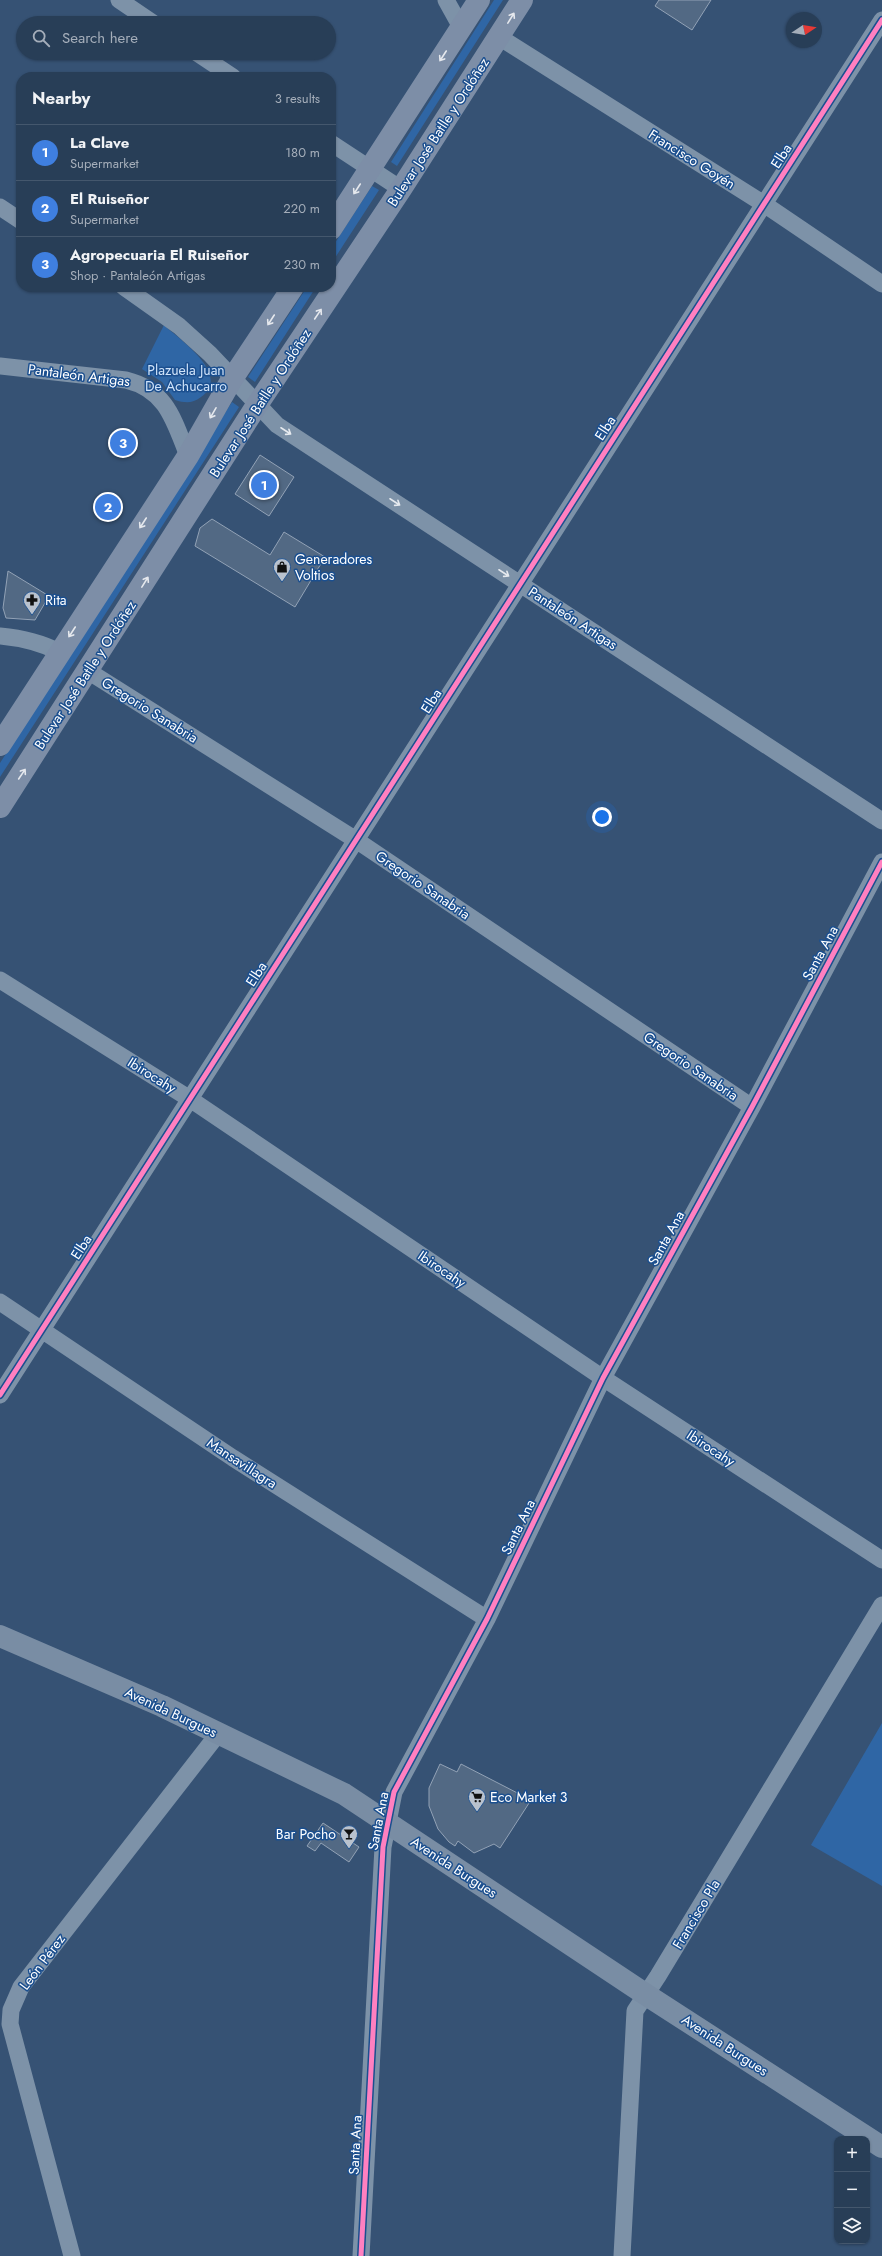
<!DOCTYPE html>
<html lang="en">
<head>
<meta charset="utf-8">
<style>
  :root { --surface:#283e57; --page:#30455d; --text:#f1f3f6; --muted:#a5aeba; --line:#44576d; --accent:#d6ab8b }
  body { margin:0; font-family:Jost,sans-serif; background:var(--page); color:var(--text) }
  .controls { position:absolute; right:12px; bottom:12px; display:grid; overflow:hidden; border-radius:8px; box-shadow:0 1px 3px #0004 }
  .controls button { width:36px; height:36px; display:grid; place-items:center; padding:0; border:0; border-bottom:1px solid var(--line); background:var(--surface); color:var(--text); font:20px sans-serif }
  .compass { position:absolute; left:786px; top:12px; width:36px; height:36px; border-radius:50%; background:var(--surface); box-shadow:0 1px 3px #0004; rotate:78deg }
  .you { position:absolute; left:602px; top:817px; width:14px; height:14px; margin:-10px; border:3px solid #fff; border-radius:50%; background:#1a73e8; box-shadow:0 0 0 6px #1a73e833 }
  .badge { display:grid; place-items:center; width:26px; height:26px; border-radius:50%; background:var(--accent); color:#fff; font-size:13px; font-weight:700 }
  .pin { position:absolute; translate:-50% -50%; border:2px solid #fff; box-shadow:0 1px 4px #0006 }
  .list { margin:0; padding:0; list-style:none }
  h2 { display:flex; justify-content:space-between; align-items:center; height:52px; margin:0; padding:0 16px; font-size:17px }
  h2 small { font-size:13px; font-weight:400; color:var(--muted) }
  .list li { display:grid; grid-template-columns:26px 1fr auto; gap:12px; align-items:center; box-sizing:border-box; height:56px; padding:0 16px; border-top:1px solid var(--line) }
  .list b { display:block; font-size:15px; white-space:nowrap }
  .list p { margin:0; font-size:13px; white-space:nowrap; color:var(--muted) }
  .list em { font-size:13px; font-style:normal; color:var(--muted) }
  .icon { flex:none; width:22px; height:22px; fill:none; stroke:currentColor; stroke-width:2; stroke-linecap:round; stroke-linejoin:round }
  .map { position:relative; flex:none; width:882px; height:2256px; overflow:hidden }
  .search { position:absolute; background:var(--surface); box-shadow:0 1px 3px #0004; left:16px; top:16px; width:320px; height:44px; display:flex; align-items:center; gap:10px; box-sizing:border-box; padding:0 14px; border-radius:22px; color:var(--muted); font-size:15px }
  .panel { position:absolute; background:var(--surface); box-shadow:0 1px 3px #0004; left:16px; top:72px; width:320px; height:220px; border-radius:16px }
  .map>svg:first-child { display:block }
  .green { fill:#2f66a5 }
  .building { fill:#526984; stroke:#92a2b6 }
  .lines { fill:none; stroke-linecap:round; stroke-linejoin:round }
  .street { stroke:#7d92a8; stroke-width:17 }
  .secondary { stroke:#798da4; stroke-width:22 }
  .primary { stroke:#7d8ea7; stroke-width:22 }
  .cycleway-casing { stroke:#1b4f8f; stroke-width:8 }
  .cycleway { stroke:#ff80c0; stroke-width:5 }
  .oneway { stroke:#e5e8ed }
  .oneway2 { stroke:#e5e9ee }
  .labels { text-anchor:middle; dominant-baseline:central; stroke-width:3; stroke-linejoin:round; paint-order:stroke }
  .street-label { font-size:14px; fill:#fff; stroke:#1b4f8f }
  .park-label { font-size:14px; fill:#cfe3fa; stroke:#1b4f8f }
  .poi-label { font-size:14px; fill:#fff; stroke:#1b4f8f; text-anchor:start }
</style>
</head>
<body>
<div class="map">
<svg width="882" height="2256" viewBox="0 0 882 2256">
  <rect width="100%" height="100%" fill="#365274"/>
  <path class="green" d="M494,0H503L397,166L391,162Z
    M372,186L379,190L331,264V249Z
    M307,287H316L255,382L248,377Z
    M164,325C181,341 232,375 201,397C192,404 185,403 175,400L162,382L142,369Z
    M232,402L239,407L0,777V763Z
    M882,1723V1886L811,1845Z"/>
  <path class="building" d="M659,0H711L692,30L655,6Z
    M260,455L294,477L269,516L235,494Z
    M212,519L270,555L284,532L325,557L295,607L195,546L200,528Z
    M8,571L49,596L35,620L6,618L3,608Z
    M440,1764L457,1772L461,1764L531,1800L500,1848L494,1844L474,1853L458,1841L455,1846L449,1842L438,1829L429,1806V1788Z
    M323,1823L359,1847L349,1862L321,1843L315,1851L307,1846Z"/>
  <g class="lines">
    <path class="street" d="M119,0L153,23
      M446,0L461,27
      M499,37L764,204L882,284
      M197,53L233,77
      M331,143L401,189
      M0,207L21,221
      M124,287L179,326L210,354L277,425L882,821
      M0,366L126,380C167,390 174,421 188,456
      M0,636C21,638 40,642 59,652
      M88,671L356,840L752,1107
      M0,980L190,1099L603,1378L882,1560
      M0,1302L233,1458L487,1619
      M0,1395L882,20
      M72,2256L10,2024L11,2010L21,1987L218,1734
      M361,2256L383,1847L394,1792L487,1619L603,1378L752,1107L882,862
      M622,2256L635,2011L658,1976L882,1605"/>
    <path class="secondary" d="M0,1636L162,1706L344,1794L645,1994L882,2147"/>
    <path class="primary" d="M331,229L479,0
      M0,745L188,456L232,379L293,287
      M0,807L257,405L401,189L522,0"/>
    <g class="cycleway-casing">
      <path id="cycleway" d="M0,1395L882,20
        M361,2256L383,1847L394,1792L487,1619L603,1378L752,1107L882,862"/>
    </g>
    <use href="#cycleway" class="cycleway"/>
  </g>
  <defs><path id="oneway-shaft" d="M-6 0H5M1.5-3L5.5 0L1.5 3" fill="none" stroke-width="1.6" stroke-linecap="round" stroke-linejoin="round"/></defs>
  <g class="oneway">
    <use href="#oneway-shaft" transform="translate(511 18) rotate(-58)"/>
    <use href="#oneway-shaft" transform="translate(443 56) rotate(123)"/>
    <use href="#oneway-shaft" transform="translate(357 189) rotate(123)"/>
    <use href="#oneway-shaft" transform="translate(318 314) rotate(-56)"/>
    <use href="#oneway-shaft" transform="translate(271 320) rotate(123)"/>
    <use href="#oneway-shaft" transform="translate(213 413) rotate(120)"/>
    <use href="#oneway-shaft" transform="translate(143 523) rotate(123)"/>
    <use href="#oneway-shaft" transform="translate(145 582) rotate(-58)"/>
    <use href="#oneway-shaft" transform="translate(72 632) rotate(123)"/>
    <use href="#oneway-shaft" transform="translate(22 774) rotate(-56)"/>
  </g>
  <g class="oneway2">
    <use href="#oneway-shaft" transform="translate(286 431) rotate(33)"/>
    <use href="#oneway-shaft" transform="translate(395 502) rotate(33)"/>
    <use href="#oneway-shaft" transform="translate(504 573) rotate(33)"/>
  </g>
  <defs>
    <g id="shop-pin" transform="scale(0.9)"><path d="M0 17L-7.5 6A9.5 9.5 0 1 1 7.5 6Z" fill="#b9c2ce" stroke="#1b4f8f"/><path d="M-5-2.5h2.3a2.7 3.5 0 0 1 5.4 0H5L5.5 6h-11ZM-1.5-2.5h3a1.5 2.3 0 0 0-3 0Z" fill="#111"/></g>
    <g id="pharmacy-pin" transform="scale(0.9)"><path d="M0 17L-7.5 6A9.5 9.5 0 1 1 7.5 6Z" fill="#b9c2ce" stroke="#1b4f8f"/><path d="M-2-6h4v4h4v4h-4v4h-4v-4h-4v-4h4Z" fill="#111"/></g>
    <g id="supermarket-pin" transform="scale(0.9)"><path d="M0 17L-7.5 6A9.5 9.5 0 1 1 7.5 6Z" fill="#b9c2ce" stroke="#1b4f8f"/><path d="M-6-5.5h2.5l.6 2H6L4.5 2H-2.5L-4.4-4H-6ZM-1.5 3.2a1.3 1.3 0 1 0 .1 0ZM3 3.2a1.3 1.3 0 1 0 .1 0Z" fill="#111"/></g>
    <g id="bar-pin" transform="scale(0.9)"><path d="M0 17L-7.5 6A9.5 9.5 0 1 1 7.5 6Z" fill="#b9c2ce" stroke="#1b4f8f"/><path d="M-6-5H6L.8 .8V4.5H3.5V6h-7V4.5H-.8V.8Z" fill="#111"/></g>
  </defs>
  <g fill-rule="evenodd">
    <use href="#shop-pin" x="282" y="567"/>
    <use href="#pharmacy-pin" x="32" y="600"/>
    <use href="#supermarket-pin" x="477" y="1797"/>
    <use href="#bar-pin" x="349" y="1834"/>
  </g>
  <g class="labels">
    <g class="street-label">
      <text transform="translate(438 132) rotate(-57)">Bulevar José Batlle y Ordóñez</text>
      <text transform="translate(781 156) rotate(-57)">Elba</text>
      <text transform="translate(692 159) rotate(32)">Francisco Goyén</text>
      <text transform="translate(79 375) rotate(7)">Pantaleón Artigas</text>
      <text transform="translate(260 403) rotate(-57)">Bulevar José Batlle y Ordóñez</text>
      <text transform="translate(605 428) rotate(-57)">Elba</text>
      <text transform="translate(573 618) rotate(33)">Pantaleón Artigas</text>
      <text transform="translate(85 675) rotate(-57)">Bulevar José Batlle y Ordóñez</text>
      <text transform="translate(431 701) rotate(-58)">Elba</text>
      <text transform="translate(150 710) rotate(32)">Gregorio Sanabria</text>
      <text transform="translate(423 885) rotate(34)">Gregorio Sanabria</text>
      <text transform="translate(820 953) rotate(-62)">Santa Ana</text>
      <text transform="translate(256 974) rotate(-57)">Elba</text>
      <text transform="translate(691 1066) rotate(34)">Gregorio Sanabria</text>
      <text transform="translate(152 1075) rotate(32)">Ibirocahy</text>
      <text transform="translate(666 1238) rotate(-61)">Santa Ana</text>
      <text transform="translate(81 1247) rotate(-57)">Elba</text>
      <text transform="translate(442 1269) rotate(34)">Ibirocahy</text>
      <text transform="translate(711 1448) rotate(33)">Ibirocahy</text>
      <text transform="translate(242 1463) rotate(33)">Mansavillagra</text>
      <text transform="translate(518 1527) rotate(-64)">Santa Ana</text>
      <text transform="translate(171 1712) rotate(25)">Avenida Burgues</text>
      <text transform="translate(378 1821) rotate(-79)">Santa Ana</text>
      <text transform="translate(454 1867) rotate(33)">Avenida Burgues</text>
      <text transform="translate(696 1914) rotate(-59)">Francisco Pla</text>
      <text transform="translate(42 1962) rotate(-53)">León Pérez</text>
      <text transform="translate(725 2045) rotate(33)">Avenida Burgues</text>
      <text transform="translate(355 2145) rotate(-87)">Santa Ana</text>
    </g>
    <g class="park-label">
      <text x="186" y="370">Plazuela Juan<tspan x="186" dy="16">De Achucarro</tspan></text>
    </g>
    <g class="poi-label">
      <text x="295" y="559">Generadores<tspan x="295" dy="16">Voltios</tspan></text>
      <text x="45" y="600">Rita</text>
      <text x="490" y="1797">Eco Market 3</text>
      <text x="336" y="1834" text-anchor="end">Bar Pocho</text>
    </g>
  </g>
</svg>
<div class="controls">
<button>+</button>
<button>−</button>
<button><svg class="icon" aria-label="layers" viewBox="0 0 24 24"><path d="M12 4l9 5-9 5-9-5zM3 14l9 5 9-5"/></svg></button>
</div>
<svg class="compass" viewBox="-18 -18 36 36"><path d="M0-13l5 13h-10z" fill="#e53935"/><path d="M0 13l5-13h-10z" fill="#a5aeba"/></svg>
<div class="you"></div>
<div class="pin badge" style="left:264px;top:485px;background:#3f7fe0">1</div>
<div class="pin badge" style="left:108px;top:507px;background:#3f7fe0">2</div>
<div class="pin badge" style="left:123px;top:443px;background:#3f7fe0">3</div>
<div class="search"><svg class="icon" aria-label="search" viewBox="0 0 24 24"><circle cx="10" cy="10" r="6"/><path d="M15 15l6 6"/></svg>Search here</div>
<section class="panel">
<h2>Nearby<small>3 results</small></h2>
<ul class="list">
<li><span class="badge" style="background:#3f7fe0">1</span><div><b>La Clave</b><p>Supermarket</p></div><em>180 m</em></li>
<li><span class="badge" style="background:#3f7fe0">2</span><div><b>El Ruiseñor</b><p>Supermarket</p></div><em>220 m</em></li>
<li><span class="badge" style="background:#3f7fe0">3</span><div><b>Agropecuaria El Ruiseñor</b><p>Shop · Pantaleón Artigas</p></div><em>230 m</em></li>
</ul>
</section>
</div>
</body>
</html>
